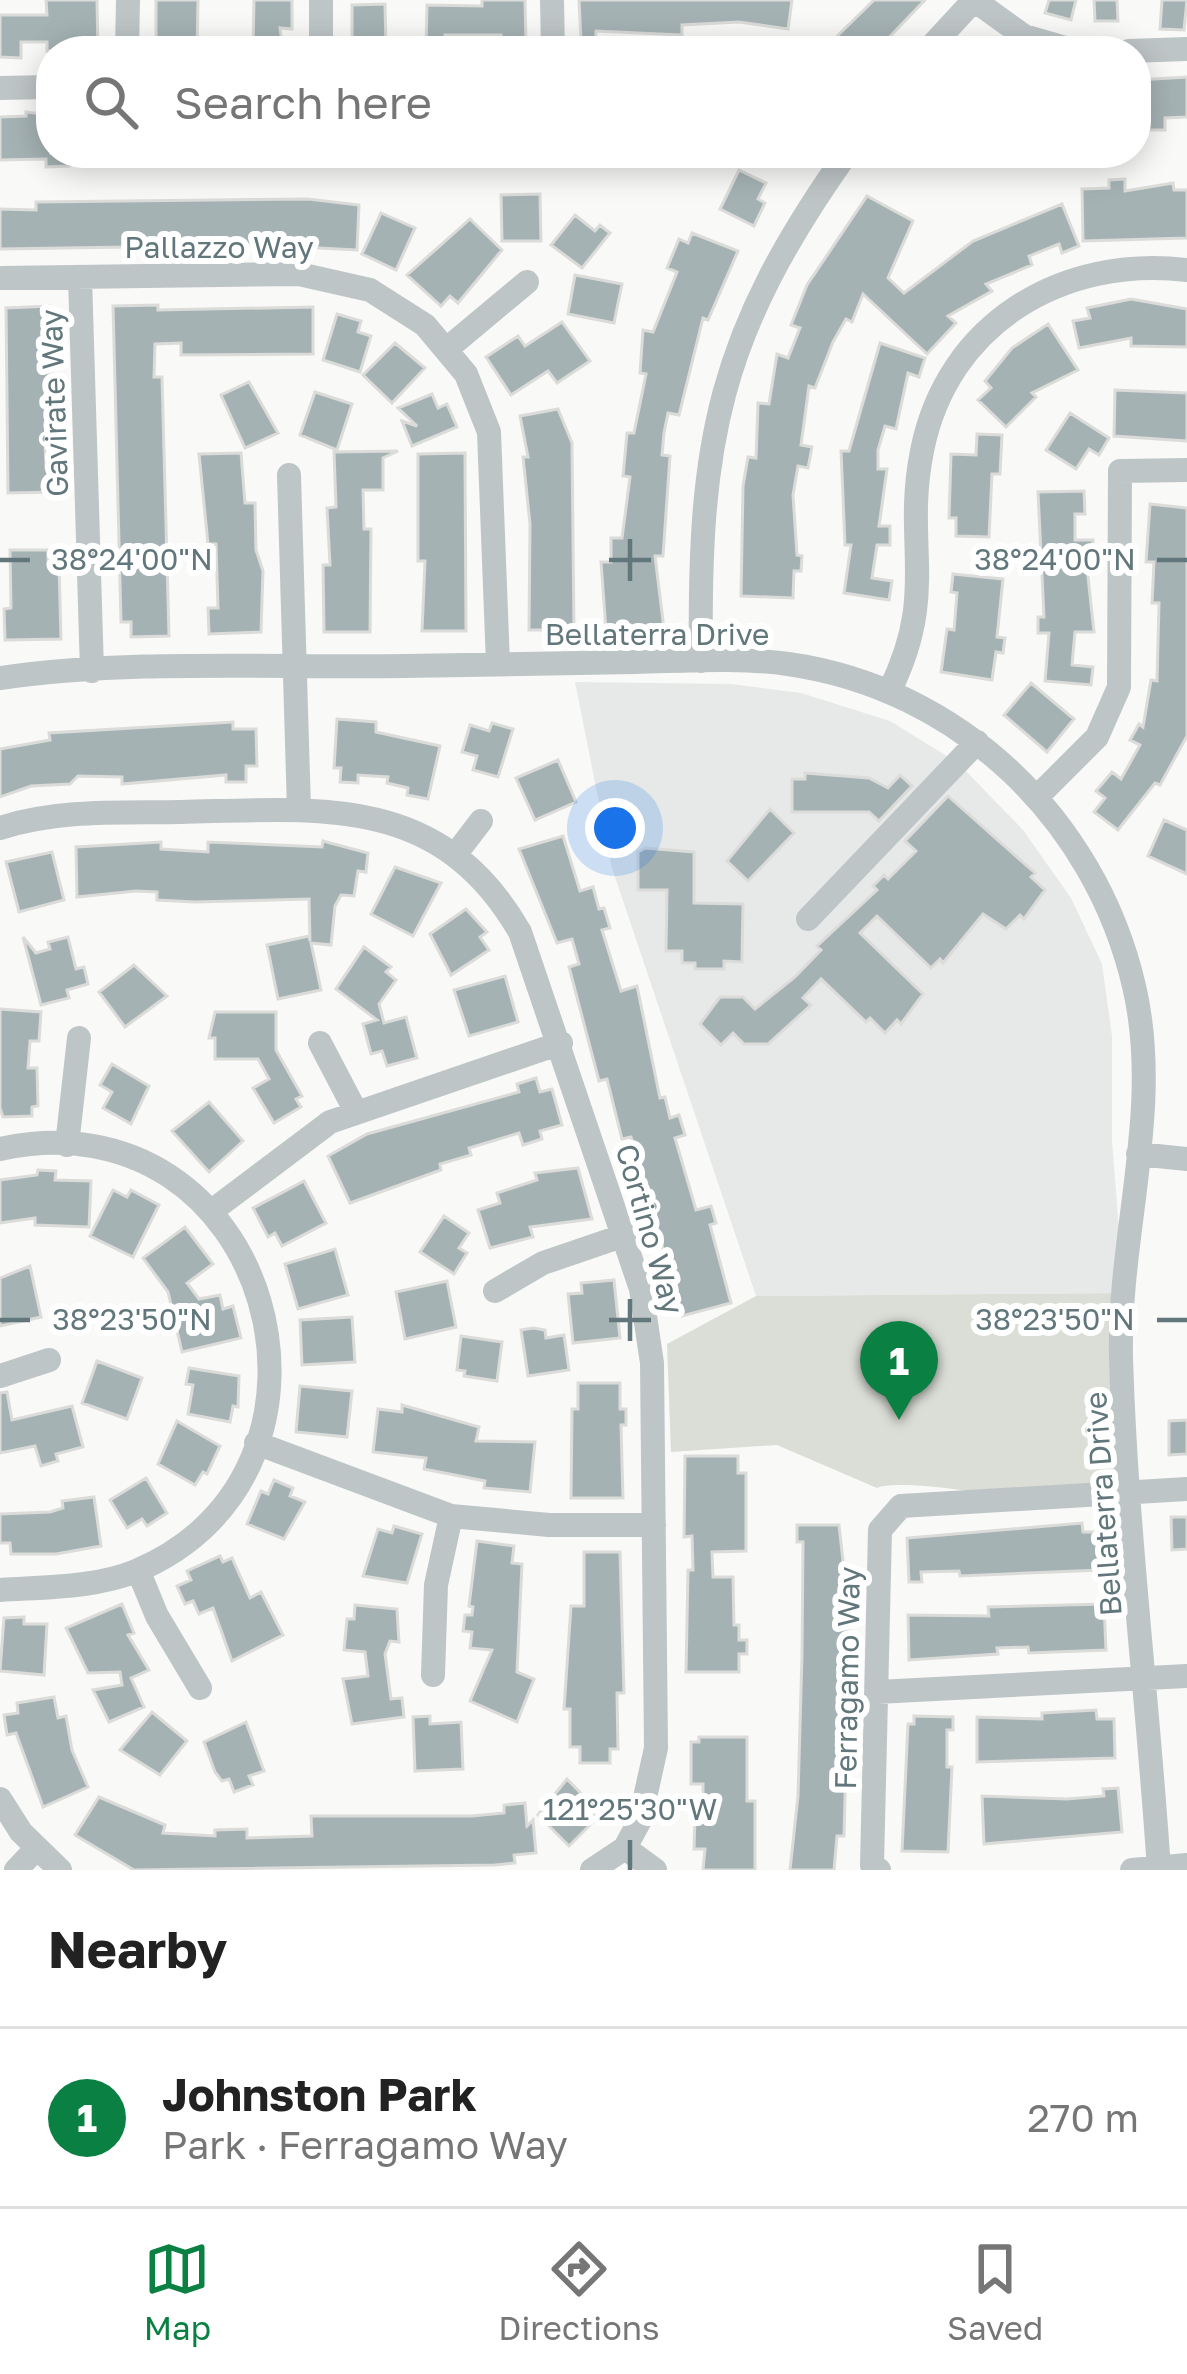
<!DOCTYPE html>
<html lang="en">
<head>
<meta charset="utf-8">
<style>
  :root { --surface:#fff; --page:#f2f2f2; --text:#222; --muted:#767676; --line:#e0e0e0; --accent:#0b8043 }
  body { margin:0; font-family:"Golos Text",sans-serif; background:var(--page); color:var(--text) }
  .you { position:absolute; left:615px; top:828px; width:42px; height:42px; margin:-30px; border:9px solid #fff; border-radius:50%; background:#1a73e8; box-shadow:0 0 0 18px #1a73e833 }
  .badge { display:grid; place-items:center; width:78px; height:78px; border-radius:50%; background:var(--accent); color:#fff; font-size:39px; font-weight:700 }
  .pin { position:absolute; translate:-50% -99px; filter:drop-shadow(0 3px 6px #0008) }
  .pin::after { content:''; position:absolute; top:63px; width:42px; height:36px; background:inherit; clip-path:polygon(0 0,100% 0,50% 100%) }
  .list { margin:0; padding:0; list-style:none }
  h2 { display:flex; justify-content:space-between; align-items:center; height:156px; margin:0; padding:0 48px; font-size:51px }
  h2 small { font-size:39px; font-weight:400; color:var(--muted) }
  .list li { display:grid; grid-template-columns:78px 1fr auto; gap:36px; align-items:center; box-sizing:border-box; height:180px; padding:0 48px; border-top:3px solid var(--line) }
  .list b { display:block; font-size:45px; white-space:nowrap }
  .list p { margin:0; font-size:39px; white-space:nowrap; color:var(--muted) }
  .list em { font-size:39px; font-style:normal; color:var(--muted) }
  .icon { flex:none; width:66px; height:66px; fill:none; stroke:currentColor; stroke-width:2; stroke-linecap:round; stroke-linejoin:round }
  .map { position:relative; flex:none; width:1187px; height:1870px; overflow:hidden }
  .search { position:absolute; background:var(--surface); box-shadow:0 6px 30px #0003; left:36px; right:36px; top:36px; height:132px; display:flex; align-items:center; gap:30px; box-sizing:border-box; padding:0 42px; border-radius:48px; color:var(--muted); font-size:45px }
  .sheet { height:336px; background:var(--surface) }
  nav { display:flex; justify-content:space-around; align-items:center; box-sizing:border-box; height:168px; border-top:3px solid var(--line); background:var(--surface); font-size:33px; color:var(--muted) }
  nav a { display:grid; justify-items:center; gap:6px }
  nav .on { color:var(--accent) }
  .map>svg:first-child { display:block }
  .built { fill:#e7e9e8 }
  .green { fill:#dbded6 }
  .building { fill:#a5b2b4; stroke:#dbdbd9; stroke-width:3 }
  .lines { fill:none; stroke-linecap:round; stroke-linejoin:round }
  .minor { stroke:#bec5c7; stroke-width:24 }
  .ticks { fill:none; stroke:#61777b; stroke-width:4.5 }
  .labels { text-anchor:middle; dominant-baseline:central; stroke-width:12; stroke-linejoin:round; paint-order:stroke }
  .street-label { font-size:30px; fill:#61777b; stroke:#fff }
  .ticks-label { font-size:30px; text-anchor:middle; fill:#61777b; stroke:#fff; stroke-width:12; stroke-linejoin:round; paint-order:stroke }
</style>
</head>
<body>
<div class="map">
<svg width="1187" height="1870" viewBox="0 0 1187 1870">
  <rect width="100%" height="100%" fill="#f9f9f7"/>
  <path class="built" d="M575,682L731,684L801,693L890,721L958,763L1023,830L1071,898L1102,964L1112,1036V1141L1124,1293L756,1296L612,868Z"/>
  <path class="green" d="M1124,1293L1131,1492C1100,1495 1067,1501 1036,1499C1001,1497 902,1478 877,1488L777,1445L671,1452L667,1344L756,1296Z"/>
  <path class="building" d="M46,0H97L98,51H47V42H21V58L0,57V15H47Z
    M156,0H198L197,51H156Z
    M254,0H292V29L280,28L283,51H253Z
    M482,0H525L526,42L501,43V35H445V46L426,45L427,5L482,6Z
    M579,0H792L788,29L739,22L682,25V35L596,31V39H581Z
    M874,0H925L876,51H822Z
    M1049,0H1076L1071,20L1045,13Z
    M1094,0H1117L1118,21H1095Z
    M1162,0H1187L1184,30L1160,29Z
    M385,4L386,47L352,48V5Z
    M1187,77V117L1165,118V130H1136L1138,80Z
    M26,112L51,115V153H69V166L46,167V159L0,160V117L26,116Z
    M739,170L766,183L758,199L765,203L754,226L720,209Z
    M1125,179V191L1173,183L1174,190H1187V238L1083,241L1082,189L1109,188V180Z
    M540,194L541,241H502L501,195Z
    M867,196L913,221L888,278L904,293L973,241L1062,204L1079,246L1062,253L1059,244L1029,256L1032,265L986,284L992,291L948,316L956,323L927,354L863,294L852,322L846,319L833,342L815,388L809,386L801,445L812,447L808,468L798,466L793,495L797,555L802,556L801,571H794L793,598L741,596L743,486L748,457L756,458L758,403L769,404L777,354L788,358L800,328L791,325L807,285Z
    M308,199L359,205L357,250L261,245L0,249V209L36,210V202Z
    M381,213L415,228L396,270L362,254Z
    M575,215L595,231L600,225L610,233L582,268L551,245Z
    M470,219L502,250L458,303L450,296L441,306L407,275Z
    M692,233L738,251L708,320L703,318L679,415L668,413L664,433L662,455L670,456L663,556H655L664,629L606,630L601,562H611V538H622L630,477L623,476L627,433H634L646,374L640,373L643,330L653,332L677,272L667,268L679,239L688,243Z
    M575,275L622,284L614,323L568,314Z
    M1131,299L1187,309V347L1131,346V338L1079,348L1073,321L1090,318L1087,308Z
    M158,305V310L313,307V354L181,355V343L155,344L154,377H162L169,636L131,637V622H121L113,306Z
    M49,306L56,421L53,441L45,442L46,468H55L56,492L8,493L6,308Z
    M337,314L361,321L358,332L371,336L360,372L323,360Z
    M562,322L590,361L557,383L548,371L511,395L486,357L518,336L525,346Z
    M1048,324L1078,370L1032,393L1036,397L1006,427L978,400L991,388L985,381L1012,348Z
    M395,343L425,368L392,403L363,375Z
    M880,343L925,358L919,377L908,373L896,429L885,426L878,450V469H887L879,526H890V545H877L872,578L892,581L889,600L844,593L851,545H845L841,451H849Z
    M249,382L278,433L245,448L221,395Z
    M1115,390L1187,393V441L1114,436Z
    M315,392L352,404L337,450L300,435Z
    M432,394L438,408L447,404L457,427L412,446L402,421L417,426L398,408Z
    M558,409L572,443L574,630H529L530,524L523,457H528L520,416Z
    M1070,413L1109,438L1099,455L1089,449L1076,469L1046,450Z
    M977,434L1002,435L1000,474H992L989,537L956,536V518H949L951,454L976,455Z
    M398,451L383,458V490H363L364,529H371L370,632H324L323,565H330L327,508L336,507L334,452Z
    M241,453L245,503H255L256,550L263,571L261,632L209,634L208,608H218L216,544H208L199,454Z
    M465,453L466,631H422L425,561H418V454Z
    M1084,491L1085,514H1075V540H1093V557L1086,558L1094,632H1075L1072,665L1093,667L1091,685L1045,681L1049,633H1038V617H1044L1038,492Z
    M1150,504L1187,508V736L1160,785L1155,783L1118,830L1094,812L1105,798L1096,791L1112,772L1121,779L1140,745L1130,740L1139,724L1143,727L1151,680L1157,681L1159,603H1152L1154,562H1146Z
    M10,550H48V565H59L61,639L5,640L4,609L11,608Z
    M953,574L1003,579L997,637L1005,638L1003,653L996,652L992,680L941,672L947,629L954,630L957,593L951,592Z
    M1031,683L1074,719L1047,752L1004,715Z
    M337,719L376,722V732L440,746L428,799L407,795L408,788L387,783L388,777L358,775V783L340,782L341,768H334Z
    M233,722V729H256L257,766H246V782H226V775L122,784V777L78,776L70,784L31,786L0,797V749L50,740L49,733Z
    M492,723L513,729L498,777L473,770L477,756L462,752L470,725L489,731Z
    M558,760L576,802L535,820L516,778Z
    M805,773L869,778L888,788L900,775L912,786L879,821L869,812H792V779H805Z
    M948,796L1035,873L1031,877L1045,890L1024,919L1020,915L1006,929L983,914L943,963L940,959L931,968L877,916L860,933L923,994L901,1024L897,1020L885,1033L870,1018L866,1022L821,979L803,998L811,1005L768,1044H744L733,1033L721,1045L700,1024L720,997H743L755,1009L795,977L821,950L817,946L877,890L873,886L884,875L888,879L916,851L905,841Z
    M770,809L794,833L748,881L727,861Z
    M1164,820L1187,830V874L1148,856Z
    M563,836L580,891L593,887L599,909L604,908L610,928L602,930L621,991L637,986L660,1098L665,1097L670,1118L679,1115L685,1135L675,1138L696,1210L711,1206L716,1223L710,1225L731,1303L682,1316L631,1137L622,1139L607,1079L599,1081L569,967L579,964L572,939L557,943L519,849Z
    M323,841L368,853L366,872L358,871L354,896L341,895L335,906L331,945L311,943L321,990L278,999L267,945L309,936L310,941L309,899L195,902L157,900V892L136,891L77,897L76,847L161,842V849L208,852V842L322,847Z
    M645,848L694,852V903L743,904L742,962L724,961V969H695V963H682V951H666L667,890H638V852Z
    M52,852L64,900L19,912L6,862Z
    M395,867L441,883L413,936L371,914Z
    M466,909L487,932L480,937L489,950L451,975L430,934Z
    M23,937L36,953L50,949L48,942L68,937L76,969L84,967L88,984L67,990L69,998L41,1005Z
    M364,947L391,967L386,972L396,980L379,1004L384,1023L406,1017L417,1058L387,1066L382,1051L371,1054L363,1024L377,1020L336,989Z
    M134,965L167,996L125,1027L99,992Z
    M505,976L518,1022L469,1036L454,990Z
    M0,1009L41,1012L39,1041H30L28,1068H37L38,1106L32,1107V1116L3,1117L0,1108Z
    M215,1012H276V1050L302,1096L296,1099L301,1107L274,1123L253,1088L269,1079L258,1059H215V1038H209Z
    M112,1064L149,1086L131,1124L103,1108L112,1092L100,1085Z
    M536,1078L540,1092L552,1089L562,1125L540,1131L542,1139L523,1145L519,1133L469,1148L471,1155L440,1164L441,1170L350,1203L328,1156L367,1134L519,1092L517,1084Z
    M209,1102L243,1141L209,1172L172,1131Z
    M578,1168L592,1219L530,1227L533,1237L490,1248L478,1210L500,1203L497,1193L537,1180L535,1173Z
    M38,1170L56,1171L55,1180L91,1181L89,1227L35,1225V1218L0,1223V1180L37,1175Z
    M304,1181L326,1223L282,1246L275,1233L268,1237L253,1208Z
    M113,1190L127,1197L131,1190L159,1205L133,1257L90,1236Z
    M444,1216L469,1233L459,1248L467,1253L454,1274L420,1252Z
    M185,1227L213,1264L187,1283L199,1299L220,1295L223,1309L233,1306L241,1338L182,1352L168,1292L143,1258Z
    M335,1249L348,1295L298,1309L285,1264Z
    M30,1266L41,1317L0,1326V1278Z
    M614,1280L620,1338L573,1343L568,1294L582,1293L581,1283Z
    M447,1281L456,1327L405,1339L396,1292Z
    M352,1317L355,1362L302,1365L300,1320Z
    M533,1328L545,1330L546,1338L564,1335L569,1370L528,1376L521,1330Z
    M461,1336L502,1342L497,1381L464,1376L465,1371L457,1370Z
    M97,1361L142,1378L127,1419L82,1403Z
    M189,1368L239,1376L238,1407L233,1406L230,1422L188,1414L193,1385L186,1384Z
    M578,1383H620V1409H626V1425H621L623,1498H571L572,1409H578Z
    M300,1386L352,1391L347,1437L296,1432Z
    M7,1392L12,1420L72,1406L83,1447L56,1454L58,1461L41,1466L35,1446L0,1453V1393Z
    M402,1405L479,1427L476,1441L535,1442L530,1492L484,1488L485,1481L424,1469L426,1458L373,1452L378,1409L402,1412Z
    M1187,1420V1454L1169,1455V1421Z
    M177,1421L220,1446L207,1474L203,1472L195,1485L158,1464Z
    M685,1456H738V1473H746V1551L712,1552L713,1577H733L734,1625H739V1640H747V1654H739V1672H686L688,1570H693L692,1536L684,1537Z
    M146,1478L167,1513L147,1526L142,1519L127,1528L110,1500Z
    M274,1480L293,1488L290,1496L305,1502L284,1539L247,1524L261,1491L268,1494Z
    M94,1497L101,1546L56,1554H11L10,1543H0V1514L50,1512L63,1508L62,1501Z
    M1171,1517H1187V1549L1172,1550Z
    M1082,1523L1083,1532H1100L1101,1570L960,1576L959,1571L921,1572L922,1582H909L907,1538Z
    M797,1525H839L844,1570H851L844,1836H837L834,1870H790L798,1796L802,1655L803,1542H797Z
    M394,1526L422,1534L407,1583L363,1576L378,1529L392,1533Z
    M477,1541L514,1546L512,1563L522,1564L517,1672L534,1679L517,1722L470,1701L492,1650L470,1648L472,1632L463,1631L465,1615H472L473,1607L469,1606Z
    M584,1552H620L624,1693H617L618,1749H610V1763H580V1747H570V1709H564L571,1606H584Z
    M220,1556L223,1562L232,1558L250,1598L261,1592L283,1635L232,1661L213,1608L199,1614L193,1601L185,1604L177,1586L191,1580L187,1571Z
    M122,1604L134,1633L128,1635L149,1670L131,1678L144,1707L109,1722L93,1690L122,1685L120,1672L88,1673L66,1628Z
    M1104,1604L1106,1650L1029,1653L1028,1647L997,1648L998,1654L909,1660L908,1615L989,1616L988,1607Z
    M355,1605L397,1609L399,1642L390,1641L385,1654L391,1699L402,1698L404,1717L352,1724L343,1679L368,1676L365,1652L344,1650L347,1619H354Z
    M24,1617V1624H47L44,1675L0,1671L4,1618Z
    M54,1697L58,1718L66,1716L72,1750L88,1787L43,1807L16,1733L7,1735L4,1715L18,1713L17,1703Z
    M1096,1710L1097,1719H1114L1115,1758L977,1762V1717L1042,1719V1713Z
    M152,1712L187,1741L160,1775L120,1750Z
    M430,1716V1724L461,1722L463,1769L415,1771L413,1717Z
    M914,1716L953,1717V1730H947V1767H952L948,1852L902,1851L908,1724H914Z
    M246,1722L264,1771L249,1776L253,1785L234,1792L229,1779L222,1781L215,1772L204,1742Z
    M699,1737H747V1801H755V1870H703L705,1849H694L695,1817H703V1784H691V1742H699Z
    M567,1779L601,1814L569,1846L538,1815Z
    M1118,1788L1122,1832L984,1844L982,1796L1067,1799L1104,1796L1103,1789Z
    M99,1797L165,1825L163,1833L215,1836V1830L247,1829V1838L312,1836L311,1816H472L504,1813V1805L525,1803L527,1826L533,1820L536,1853L514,1855L515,1863L495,1865L134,1870L75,1835Z"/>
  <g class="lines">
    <path class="minor" d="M321,0V51
      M552,0L553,51
      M127,51L128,0
      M927,51L974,0L1024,36L1076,51
      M1129,51L1187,49
      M0,88L51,87
      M80,277L92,671
      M0,278L299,274L370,290L425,325L466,374L489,432L498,664
      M448,348L527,282
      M289,475L299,810
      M701,661C698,441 718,335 847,153
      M0,678C132,659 271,668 405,666C481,664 558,663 635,662C685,661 737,657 788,664C959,688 1095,819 1134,986C1163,1109 1118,1234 1121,1357C1126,1528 1148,1699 1159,1870
      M889,692C939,592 903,546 922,451C947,323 1063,255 1187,270
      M1037,797L1097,737L1119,687L1120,471L1187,470
      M0,828C59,809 120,813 181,812C320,809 440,793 520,932L641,1289L652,1363L656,1748L640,1820L625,1848L592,1870
      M455,855L481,821
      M808,919L977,742
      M320,1043L355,1110
      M67,1145L79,1038
      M0,1149C271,1090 375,1471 136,1571C95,1588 44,1587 0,1590
      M1138,1154L1187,1159
      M213,1210L330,1122L561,1043
      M495,1291L543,1263L625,1235
      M0,1376L49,1360
      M256,1443L451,1516L549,1525H654
      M138,1570L157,1616L200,1688
      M433,1675L436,1585L451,1516
      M877,1692L1187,1676
      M0,1799L21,1832L60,1870
      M625,1848L655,1870
      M16,1870L36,1849
      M879,1870L872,1865L880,1530L901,1506L1187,1489
      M1132,1870L1187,1865"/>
  </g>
  <path class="ticks" d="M630,539V581M0,560H30M609,560H651M1157,560H1187M630,1299V1341M0,1320H30M609,1320H651M1157,1320H1187M630,1840V1870"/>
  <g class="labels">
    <g class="street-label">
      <text x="219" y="247">Pallazzo Way</text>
      <text transform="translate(54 403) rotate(-92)">Gavirate Way</text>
      <text x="657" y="634">Bellaterra Drive</text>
      <text transform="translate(650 1229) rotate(74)">Cortino Way</text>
      <text transform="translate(1103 1504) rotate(-94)">Bellaterra Drive</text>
      <text transform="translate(847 1678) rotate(-89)">Ferragamo Way</text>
    </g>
  </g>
  <g class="ticks-label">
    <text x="132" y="570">38°24'00"N</text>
    <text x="1055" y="570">38°24'00"N</text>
    <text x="132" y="1330">38°23'50"N</text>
    <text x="1055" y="1330">38°23'50"N</text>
    <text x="630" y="1820">121°25'30"W</text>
  </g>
</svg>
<div class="you"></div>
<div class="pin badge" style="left:899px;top:1420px">1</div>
<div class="search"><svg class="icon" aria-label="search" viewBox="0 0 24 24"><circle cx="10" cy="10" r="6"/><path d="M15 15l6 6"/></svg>Search here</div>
</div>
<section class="sheet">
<h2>Nearby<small></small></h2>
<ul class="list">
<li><span class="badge">1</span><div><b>Johnston Park</b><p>Park · Ferragamo Way</p></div><em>270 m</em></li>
</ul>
</section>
<nav>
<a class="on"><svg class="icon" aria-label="map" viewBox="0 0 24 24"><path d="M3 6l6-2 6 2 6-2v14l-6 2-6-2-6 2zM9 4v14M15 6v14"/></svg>Map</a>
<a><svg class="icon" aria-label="directions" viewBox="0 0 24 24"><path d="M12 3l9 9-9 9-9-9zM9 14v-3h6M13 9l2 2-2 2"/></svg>Directions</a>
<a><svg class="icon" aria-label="saved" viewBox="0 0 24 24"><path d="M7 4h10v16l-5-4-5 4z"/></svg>Saved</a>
</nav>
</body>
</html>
